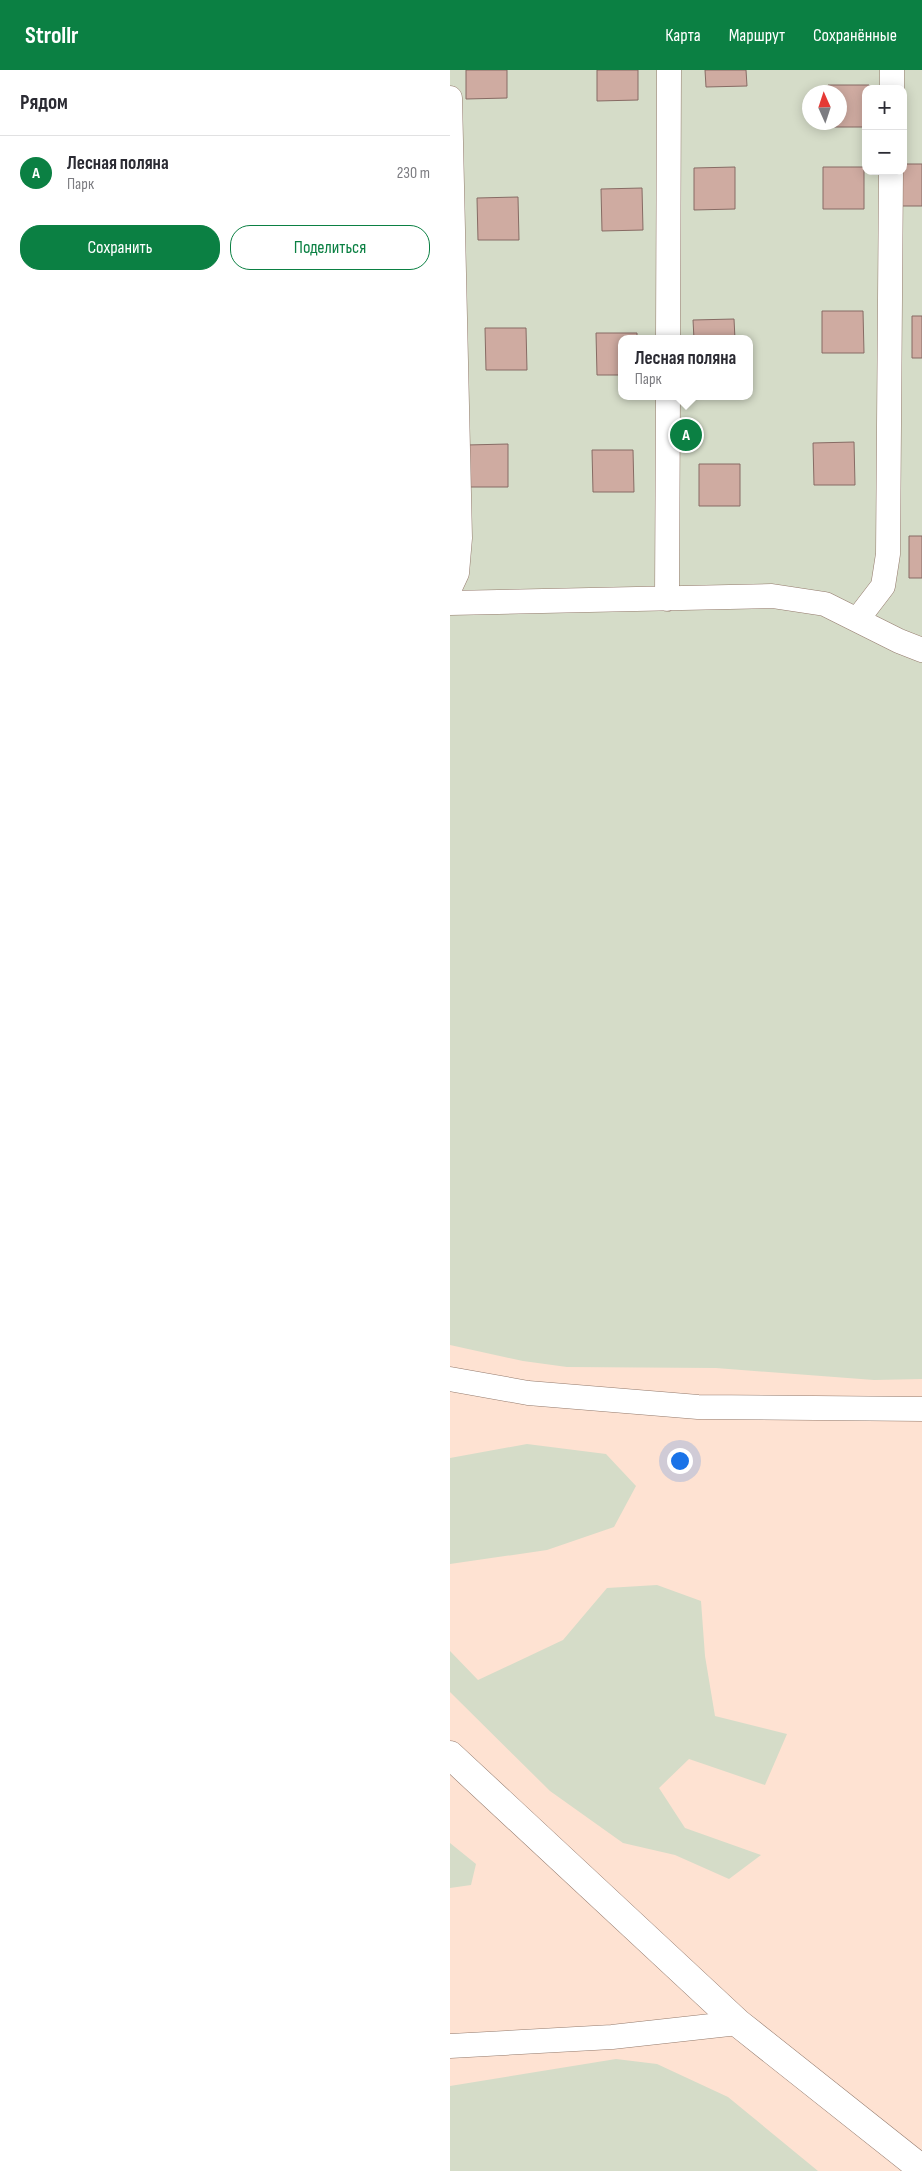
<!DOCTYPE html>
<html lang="ru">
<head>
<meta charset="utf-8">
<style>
  :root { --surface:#fff; --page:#f7f7f7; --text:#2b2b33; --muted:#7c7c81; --line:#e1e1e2; --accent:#0b8043 }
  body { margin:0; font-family:"Sofia Sans Condensed",sans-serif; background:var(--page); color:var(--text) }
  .controls { position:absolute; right:15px; top:15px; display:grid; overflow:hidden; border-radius:10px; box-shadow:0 2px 12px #0003 }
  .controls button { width:45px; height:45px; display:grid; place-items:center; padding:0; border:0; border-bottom:1px solid var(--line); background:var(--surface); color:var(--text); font:25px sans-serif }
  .compass { position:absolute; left:352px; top:15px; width:45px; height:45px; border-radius:50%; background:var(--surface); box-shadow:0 2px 12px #0003; rotate:357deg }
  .you { position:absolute; left:229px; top:1390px; width:18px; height:18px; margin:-12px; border:4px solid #fff; border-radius:50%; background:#1a73e8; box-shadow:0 0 0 8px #1a73e833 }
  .badge { display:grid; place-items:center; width:32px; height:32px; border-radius:50%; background:var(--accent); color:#fff; font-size:16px; font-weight:700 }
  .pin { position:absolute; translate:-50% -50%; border:2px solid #fff; box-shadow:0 1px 5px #0006 }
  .popup { position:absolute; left:168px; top:265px; width:135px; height:65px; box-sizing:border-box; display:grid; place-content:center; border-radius:10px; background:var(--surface); filter:drop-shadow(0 1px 4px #0005); font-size:16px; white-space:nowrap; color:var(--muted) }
  .popup b { font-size:19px; color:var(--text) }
  .popup::after { content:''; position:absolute; left:50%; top:100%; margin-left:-10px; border:10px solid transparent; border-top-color:var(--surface) }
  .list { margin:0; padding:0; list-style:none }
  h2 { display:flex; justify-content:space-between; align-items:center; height:65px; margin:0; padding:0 20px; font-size:21px }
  h2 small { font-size:16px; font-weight:400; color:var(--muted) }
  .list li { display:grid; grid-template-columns:32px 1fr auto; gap:15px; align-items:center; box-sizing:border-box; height:75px; padding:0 20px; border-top:1px solid var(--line) }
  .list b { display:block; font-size:19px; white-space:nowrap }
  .list p { margin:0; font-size:16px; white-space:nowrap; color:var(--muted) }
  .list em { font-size:16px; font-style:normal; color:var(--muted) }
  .actions { display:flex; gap:10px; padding:15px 20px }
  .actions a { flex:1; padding:11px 0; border:1px solid var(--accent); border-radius:20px; text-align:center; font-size:18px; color:var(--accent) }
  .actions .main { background:var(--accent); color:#fff }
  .map { position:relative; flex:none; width:472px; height:2101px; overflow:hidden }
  header { display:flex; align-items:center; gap:30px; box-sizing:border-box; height:70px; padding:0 25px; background:var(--accent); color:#fff }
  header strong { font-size:24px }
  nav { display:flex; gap:28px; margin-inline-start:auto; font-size:18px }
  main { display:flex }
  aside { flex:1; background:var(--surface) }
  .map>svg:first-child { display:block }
  .green { fill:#d5dcc8; fill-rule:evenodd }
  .building { fill:#cfaba1; stroke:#876b64 }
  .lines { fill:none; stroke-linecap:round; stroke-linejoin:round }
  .minor-casing { stroke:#947a6c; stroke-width:25 }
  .tertiary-casing { stroke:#947a6c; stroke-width:29 }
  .minor { stroke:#fff; stroke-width:24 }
  .tertiary { stroke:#fff; stroke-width:28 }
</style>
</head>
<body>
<header>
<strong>Strollr</strong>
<nav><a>Карта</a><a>Маршрут</a><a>Сохранённые</a></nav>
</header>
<main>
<aside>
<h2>Рядом<small></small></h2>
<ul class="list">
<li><span class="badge">A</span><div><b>Лесная поляна</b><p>Парк</p></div><em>230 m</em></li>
</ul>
<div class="actions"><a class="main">Сохранить</a><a>Поделиться</a></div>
</aside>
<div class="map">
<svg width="472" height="2101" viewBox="0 0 472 2101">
  <rect width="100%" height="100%" fill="#fee2d2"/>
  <path class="green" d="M0,0H472V1309L424,1310L266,1298L117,1297L73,1291L0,1275ZM416,19H453V101H416ZM360,22H390V52H360ZM172,269H300V326H172Z
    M77,1374L156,1384L186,1416L164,1457L97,1480L0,1494V1388Z
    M207,1515L251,1531L255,1586L265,1646L337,1664L315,1715L239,1689L209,1718L235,1758L311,1785L279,1809L225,1785L173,1773L100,1721L0,1622V1581L28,1610L113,1570L157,1518Z
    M0,1773L26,1794L21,1815L0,1818Z
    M166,1989L207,1994L278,2027L368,2101H0V2016Z"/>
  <path class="building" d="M16,0H57V28L16,29Z
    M147,0H188V30L147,31Z
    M255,0H296L297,16L256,17Z
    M378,15H419V19H416V57H378V52H390V22H378Z
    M453,94H472V136H446V101H453Z
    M285,97V139L244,140V98Z
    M373,97H414V139H373Z
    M192,118L193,160L152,161L151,119Z
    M68,127L69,170H28L27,128Z
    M372,241H413L414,283H372Z
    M462,246H472V288H462Z
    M284,249L285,269H244L243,250Z
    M35,258H76L77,300H36Z
    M146,263H187V269H172V305H147Z
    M404,372L405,415H364L363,373Z
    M58,374V417H17V375Z
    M142,380H183L184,422H143Z
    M249,394H290V436H249Z
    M459,466H472V508H459Z"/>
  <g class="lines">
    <g class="minor-casing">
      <path id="minor" d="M442,19V0
        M0,28L10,468L7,503L0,518
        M218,269L219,0
        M217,529L218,326
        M0,533L322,526L375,534L449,571L472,580
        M407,550L433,516L438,484L441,101
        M0,1309L78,1323L248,1337L472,1339
        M0,1976L162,1967L288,1953"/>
    </g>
    <g class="tertiary-casing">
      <path id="tertiary" d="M0,1685L288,1953L472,2099"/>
    </g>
    <use href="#minor" class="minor"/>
    <use href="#tertiary" class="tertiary"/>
  </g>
</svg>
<div class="controls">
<button>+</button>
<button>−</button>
</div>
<svg class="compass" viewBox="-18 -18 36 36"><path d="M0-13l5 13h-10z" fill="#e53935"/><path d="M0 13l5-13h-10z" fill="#7c7c81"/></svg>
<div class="you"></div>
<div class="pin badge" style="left:236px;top:365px">A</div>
<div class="popup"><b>Лесная поляна</b>Парк</div>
</div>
</main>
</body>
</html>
